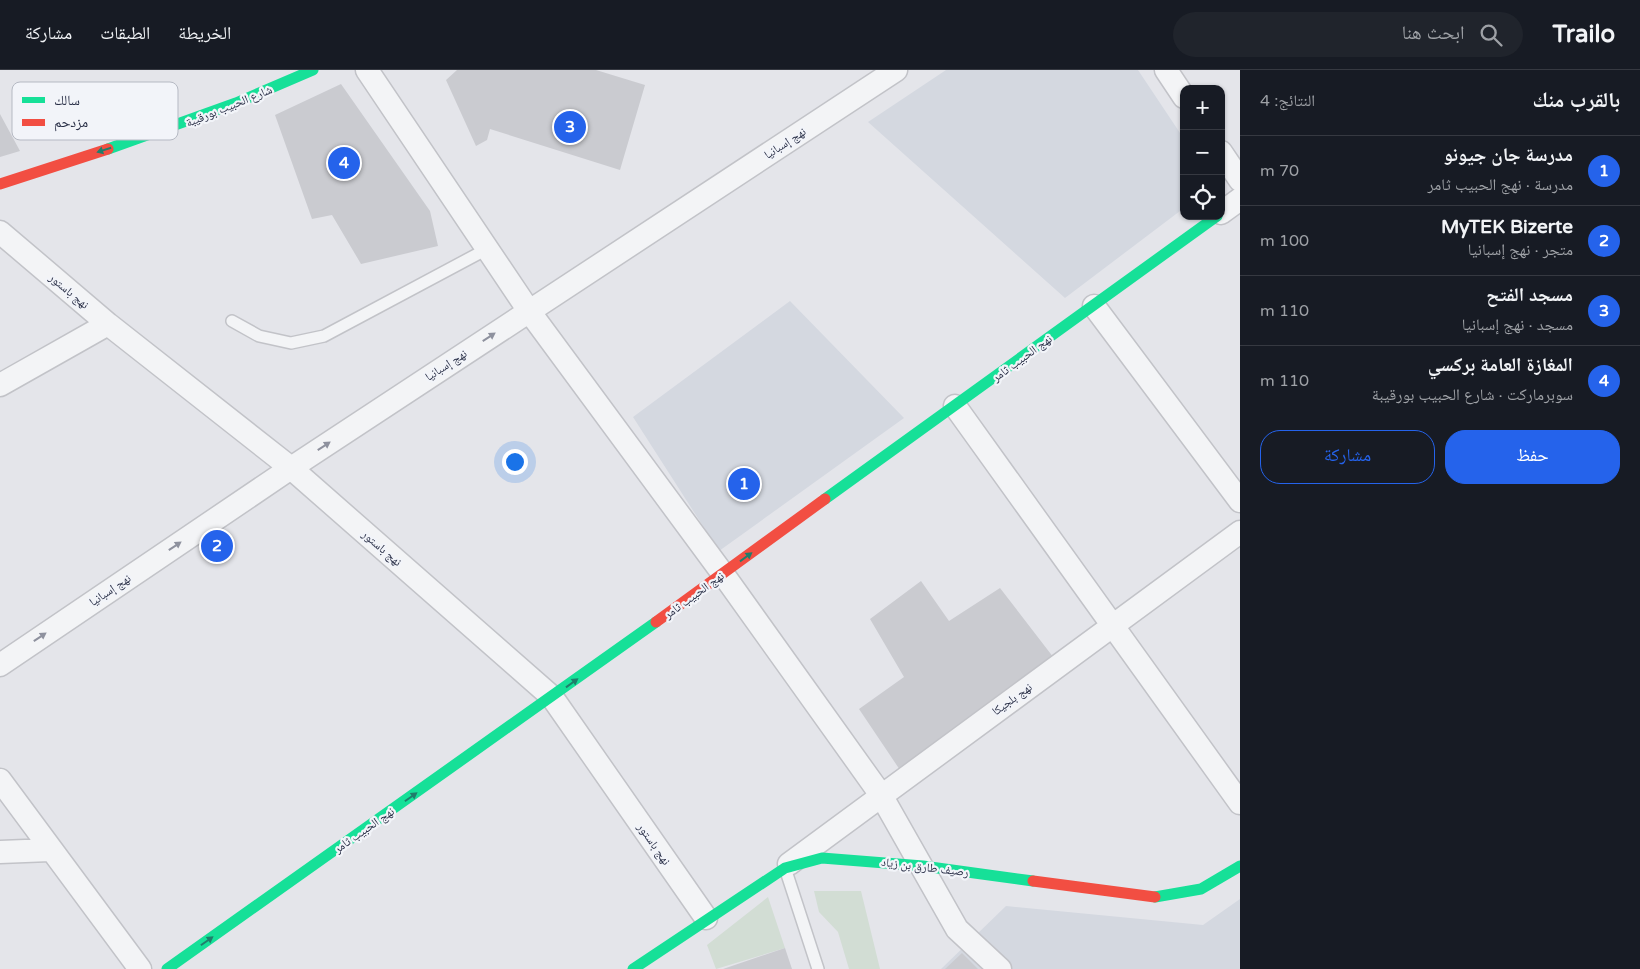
<!DOCTYPE html>
<html lang="ar">
<head>
<meta charset="utf-8">
<style>
  :root { --surface:#171b24; --page:#20242c; --text:#f1f3f6; --muted:#9ea1a6; --line:#363941; --accent:#2563eb }
  body { margin:0; font-family:"Varela Round","Noto Naskh Arabic",sans-serif; background:var(--page); color:var(--text); direction:rtl }
  .controls { position:absolute; right:15px; top:15px; display:grid; overflow:hidden; border-radius:10px; box-shadow:0 1px 4px #0004 }
  .controls button { width:45px; height:45px; display:grid; place-items:center; padding:0; border:0; border-bottom:1px solid var(--line); background:var(--surface); color:var(--text); font:25px sans-serif }
  .you { position:absolute; left:514px; top:391px; width:18px; height:18px; margin:-12px; border:4px solid #fff; border-radius:50%; background:#1a73e8; box-shadow:0 0 0 8px #1a73e833 }
  .badge { display:grid; place-items:center; width:32px; height:32px; border-radius:50%; background:var(--accent); color:#fff; font-size:16px; font-weight:700 }
  .pin { position:absolute; translate:-50% -50%; border:2px solid #fff; box-shadow:0 1px 5px #0006 }
  .list { margin:0; padding:0; list-style:none }
  h2 { display:flex; justify-content:space-between; align-items:center; height:65px; margin:0; padding:0 20px; font-size:21px }
  h2 small { font-size:16px; font-weight:400; color:var(--muted) }
  .list li { display:grid; grid-template-columns:32px 1fr auto; gap:15px; align-items:center; box-sizing:border-box; height:70px; padding:0 20px; border-top:1px solid var(--line) }
  .list b { display:block; font-size:19px; white-space:nowrap }
  .list p { margin:0; font-size:16px; white-space:nowrap; color:var(--muted) }
  .list em { font-size:16px; font-style:normal; color:var(--muted) }
  .actions { display:flex; gap:10px; padding:15px 20px }
  .actions a { flex:1; padding:11px 0; border:1px solid var(--accent); border-radius:20px; text-align:center; font-size:18px; color:var(--accent) }
  .actions .main { background:var(--accent); color:#fff }
  .icon { flex:none; width:28px; height:28px; fill:none; stroke:currentColor; stroke-width:2; stroke-linecap:round; stroke-linejoin:round }
  .map { position:relative; flex:none; width:1240px; height:899px; overflow:hidden; direction:ltr }
  header { display:flex; align-items:center; gap:30px; box-sizing:border-box; height:70px; padding:0 25px; background:var(--surface); border-bottom:1px solid var(--line) }
  header strong { font-size:24px }
  nav { display:flex; gap:28px; margin-inline-start:auto; font-size:18px }
  .search { width:350px; height:45px; background:var(--page); display:flex; align-items:center; gap:12px; box-sizing:border-box; padding:0 18px; border-radius:28px; color:var(--muted); font-size:19px }
  main { display:flex }
  aside { flex:1; background:var(--surface) }
  .map>svg:first-child { display:block }
  .built { fill:#d4d8e0 }
  .green { fill:#d2ddd4 }
  .building { fill:#cacbd0 }
  .lines { fill:none; stroke-linecap:round; stroke-linejoin:round }
  .lane-casing { stroke:#c2c3c8; stroke-width:14 }
  .street-casing { stroke:#c2c3c8; stroke-width:25 }
  .lane { stroke:#f3f4f6; stroke-width:11 }
  .street { stroke:#f3f4f6; stroke-width:22 }
  .fast { stroke:#16e098; stroke-width:11 }
  .jam { stroke:#f24e42; stroke-width:11 }
  .oneway { fill:#207e6b }
  .oneway2 { fill:#8e919e }
  .labels { text-anchor:middle; dominant-baseline:central; stroke-width:4.5; stroke-linejoin:round; paint-order:stroke }
  .street-label { font-size:12px; fill:#282e46; stroke:#f2f4f9 }
  .key { fill:#f2f4f9; stroke:#b5b9c3; stroke-width:1 }
  .key-label { font-size:14px; fill:#282e46 }
</style>
</head>
<body>
<header>
<strong>Trailo</strong>
<div class="search"><svg class="icon" aria-label="search" viewBox="0 0 24 24"><circle cx="10" cy="10" r="6"/><path d="M15 15l6 6"/></svg>ابحث هنا</div>
<nav><a>الخريطة</a><a>الطبقات</a><a>مشاركة</a></nav>
</header>
<main>
<aside>
<h2>بالقرب منك<small>النتائج: 4</small></h2>
<ul class="list">
<li><span class="badge">1</span><div><b>مدرسة جان جيونو</b><p>مدرسة · نهج الحبيب ثامر</p></div><em>70 m</em></li>
<li><span class="badge">2</span><div><b>MyTEK Bizerte</b><p>متجر · نهج إسبانيا</p></div><em>100 m</em></li>
<li><span class="badge">3</span><div><b>مسجد الفتح</b><p>مسجد · نهج إسبانيا</p></div><em>110 m</em></li>
<li><span class="badge">4</span><div><b>المغازة العامة بركسي</b><p>سوبرماركت · شارع الحبيب بورقيبة</p></div><em>110 m</em></li>
</ul>
<div class="actions"><a class="main">حفظ</a><a>مشاركة</a></div>
</aside>
<div class="map">
<svg width="1240" height="899" viewBox="0 0 1240 899">
  <rect width="100%" height="100%" fill="#e4e5ea"/>
  <path class="built" d="M946,0H1138L1184,69V138L1065,228L868,52Z
    M790,231L904,348L719,481L633,347Z
    M1240,829V899H941L1006,836L1203,855Z"/>
  <path class="green" d="M814,821H861L880,899H849L838,862L819,842Z
    M768,827L785,878L716,899L707,875Z"/>
  <path class="building" d="M457,0H596L645,15L620,100L490,59L487,70L476,76L446,10Z
    M341,14L430,141L438,176L361,194L332,145L312,149L275,45Z
    M0,44L20,81L0,87Z
    M921,511L949,551L1000,518L1057,592L902,703L859,639L904,607L870,549Z
    M785,878L792,899H723Z
    M962,883L978,899H945Z"/>
  <g class="lines">
    <g class="lane-casing">
      <path id="lane" d="M232,251L259,266L291,273L324,266L487,179
        M785,798L818,899"/>
    </g>
    <g class="street-casing">
      <path id="street" d="M367,0L529,241L723,504L881,725L957,859L1000,899
        M1166,0L1184,27
        M1221,82L1240,110
        M1221,143L1240,129
        M0,162L108,254L291,398L552,627L706,848
        M1094,236L1240,431
        M0,315L108,254
        M955,336L1240,733
        M0,595L291,398L896,0
        M0,710L140,899
        M0,782L50,780
        M789,794L1240,462"/>
    </g>
    <use href="#lane" class="lane"/>
    <use href="#street" class="street"/>
    <path class="fast" d="M108,79L236,33L313,0
      M825,429L1217,146
      M1155,827L1201,819L1240,796
      M167,899L656,552
      M633,899L785,798L822,788L923,796L1033,811"/>
    <path class="jam" d="M0,114L108,79
      M656,552L825,429
      M1033,811L1155,827"/>
  </g>
  <defs><path id="oneway-solid" d="M-6-.8H1V-3.2L6.5 0L1 3.2V.8H-6Z" transform="scale(1.25)"/></defs>
  <g class="oneway">
    <use href="#oneway-solid" transform="translate(104 80) rotate(162)"/>
    <use href="#oneway-solid" transform="translate(746 487) rotate(-36)"/>
    <use href="#oneway-solid" transform="translate(572 613) rotate(-36)"/>
    <use href="#oneway-solid" transform="translate(411 727) rotate(-35)"/>
    <use href="#oneway-solid" transform="translate(207 871) rotate(-35)"/>
  </g>
  <g class="oneway2">
    <use href="#oneway-solid" transform="translate(489 267) rotate(-33)"/>
    <use href="#oneway-solid" transform="translate(324 376) rotate(-33)"/>
    <use href="#oneway-solid" transform="translate(175 476) rotate(-34)"/>
    <use href="#oneway-solid" transform="translate(40 567) rotate(-34)"/>
  </g>
  <g class="labels">
    <g class="street-label">
      <text transform="translate(229 36) rotate(-22)">شارع الحبيب بورقيبة</text>
      <text transform="translate(785 73) rotate(-33)">نهج إسبانيا</text>
      <text transform="translate(69 221) rotate(40)">نهج باستور</text>
      <text transform="translate(1022 288) rotate(-36)">نهج الحبيب ثامر</text>
      <text transform="translate(446 295) rotate(-33)">نهج إسبانيا</text>
      <text transform="translate(382 478) rotate(41)">نهج باستور</text>
      <text transform="translate(110 520) rotate(-34)">نهج إسبانيا</text>
      <text transform="translate(694 525) rotate(-36)">نهج الحبيب ثامر</text>
      <text transform="translate(1012 629) rotate(-36)">نهج بلجيكا</text>
      <text transform="translate(364 760) rotate(-35)">نهج الحبيب ثامر</text>
      <text transform="translate(654 774) rotate(55)">نهج باستور</text>
      <text transform="translate(925 797) rotate(7)">رصيف طارق بن زياد</text>
    </g>
  </g>
  <rect x="12" y="12" width="166" height="58" rx="8" class="key"/>
  <rect x="22" y="27" width="23" height="6" fill="#16e098"/>
  <rect x="22" y="49" width="23" height="7" fill="#f24e42"/>
  <g class="key-label">
    <text x="54" y="35">سالك</text>
    <text x="54" y="57">مزدحم</text>
  </g>
</svg>
<div class="controls">
<button>+</button>
<button>−</button>
<button><svg class="icon" aria-label="locate" viewBox="0 0 24 24"><circle cx="12" cy="12" r="6"/><path d="M12 2v4M12 18v4M2 12h4M18 12h4"/></svg></button>
</div>
<div class="you"></div>
<div class="pin badge" style="left:744px;top:414px">1</div>
<div class="pin badge" style="left:217px;top:476px">2</div>
<div class="pin badge" style="left:570px;top:57px">3</div>
<div class="pin badge" style="left:344px;top:93px">4</div>
</div>
</main>
</body>
</html>
